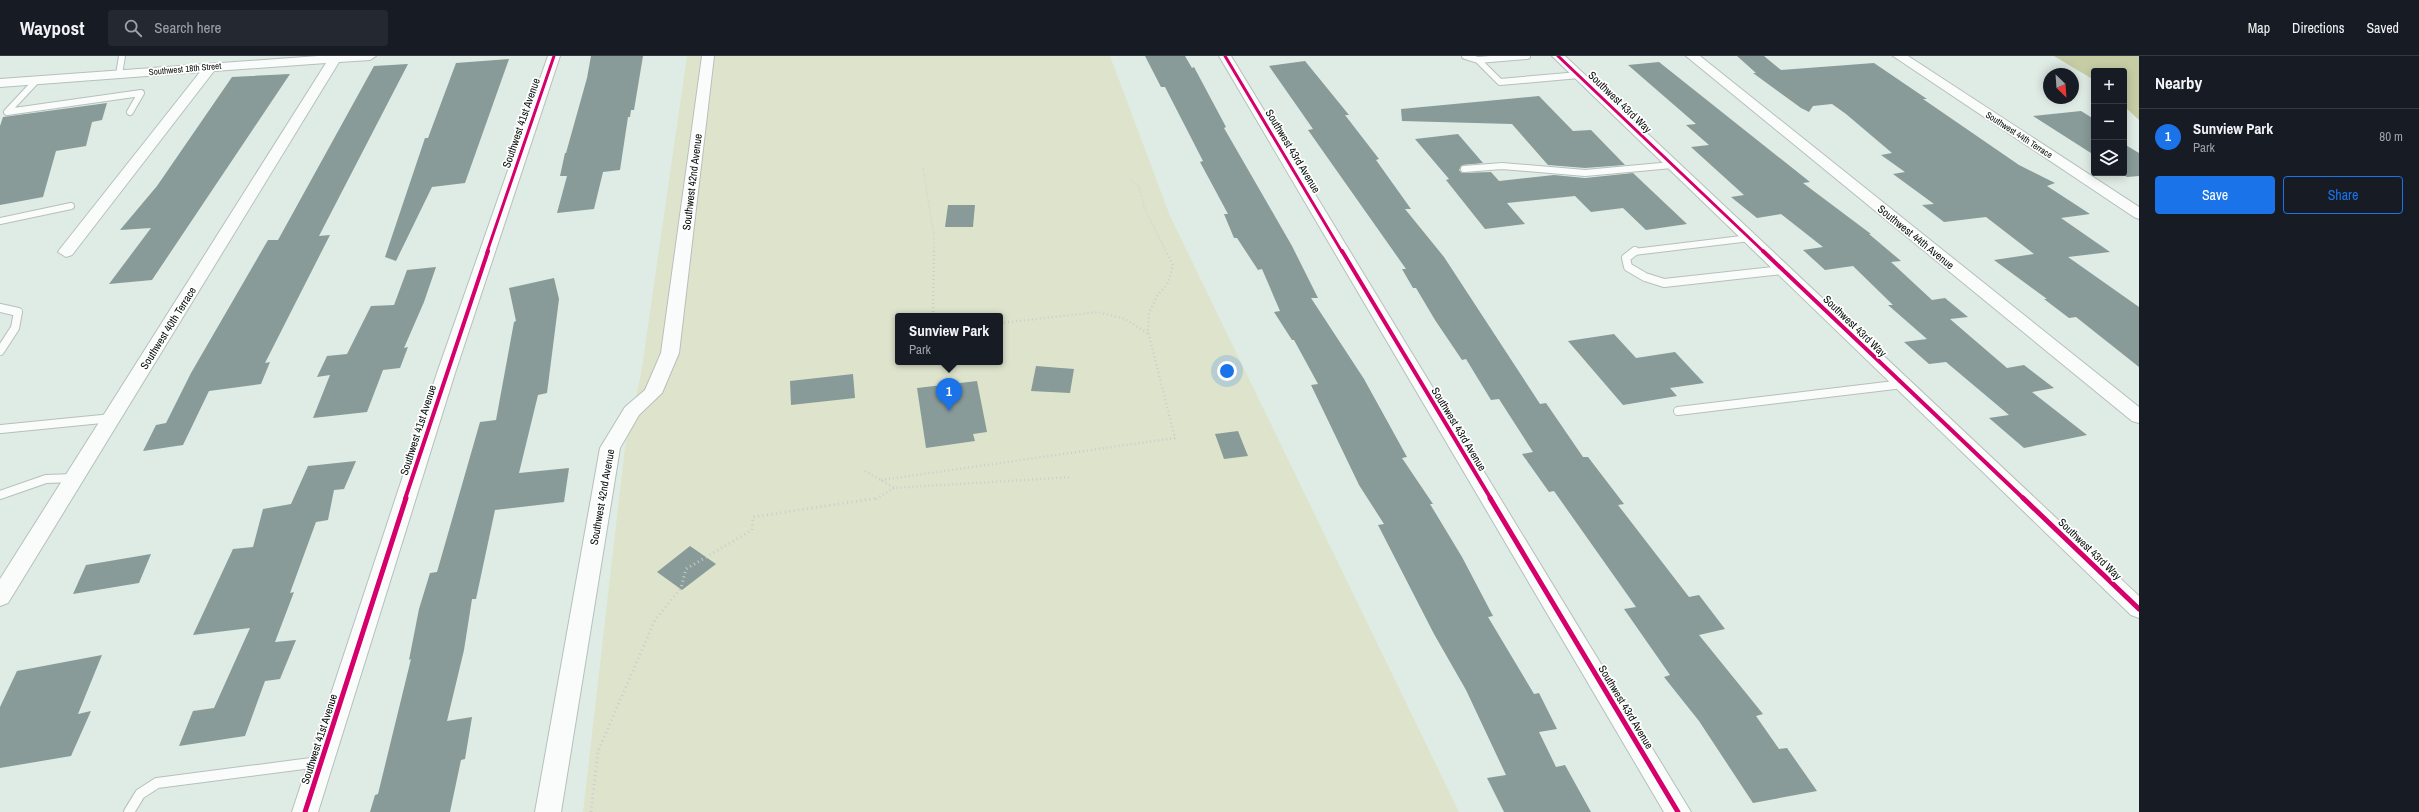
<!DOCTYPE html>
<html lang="en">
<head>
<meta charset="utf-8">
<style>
  :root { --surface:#171b24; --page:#242831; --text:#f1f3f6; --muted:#9ea1a6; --line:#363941; --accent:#1a73e8 }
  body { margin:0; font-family:"Archivo Narrow",sans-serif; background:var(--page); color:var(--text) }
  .controls { position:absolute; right:12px; top:12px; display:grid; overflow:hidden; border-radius:4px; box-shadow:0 2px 10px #0003 }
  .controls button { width:36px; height:36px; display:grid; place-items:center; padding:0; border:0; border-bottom:1px solid var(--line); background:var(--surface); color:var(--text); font:20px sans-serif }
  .compass { position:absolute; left:2043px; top:12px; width:36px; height:36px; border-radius:50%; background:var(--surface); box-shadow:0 2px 10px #0003; rotate:155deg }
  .you { position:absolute; left:1227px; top:315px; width:14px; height:14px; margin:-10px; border:3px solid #fff; border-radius:50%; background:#1a73e8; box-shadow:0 0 0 6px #1a73e833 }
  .badge { display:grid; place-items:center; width:26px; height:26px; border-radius:50%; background:var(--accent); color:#fff; font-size:13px; font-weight:700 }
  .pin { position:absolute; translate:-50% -33px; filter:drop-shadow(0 1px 2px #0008) }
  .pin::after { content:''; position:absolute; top:21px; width:14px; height:12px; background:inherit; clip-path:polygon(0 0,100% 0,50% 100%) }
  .popup { position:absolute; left:895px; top:257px; width:108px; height:52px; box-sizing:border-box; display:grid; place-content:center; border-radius:4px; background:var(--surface); filter:drop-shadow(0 1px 3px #0005); font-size:13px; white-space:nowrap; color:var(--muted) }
  .popup b { font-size:15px; color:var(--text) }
  .popup::after { content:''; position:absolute; left:50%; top:100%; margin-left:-8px; border:8px solid transparent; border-top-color:var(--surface) }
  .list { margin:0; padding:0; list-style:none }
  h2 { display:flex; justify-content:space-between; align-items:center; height:52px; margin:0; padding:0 16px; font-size:17px }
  h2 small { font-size:13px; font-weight:400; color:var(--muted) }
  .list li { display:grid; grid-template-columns:26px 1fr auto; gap:12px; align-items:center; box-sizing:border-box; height:56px; padding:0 16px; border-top:1px solid var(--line) }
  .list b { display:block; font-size:15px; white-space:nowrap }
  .list p { margin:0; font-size:13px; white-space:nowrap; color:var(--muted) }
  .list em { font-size:13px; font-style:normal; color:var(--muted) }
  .actions { display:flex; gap:8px; padding:12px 16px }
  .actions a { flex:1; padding:9px 0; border:1px solid var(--accent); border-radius:4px; text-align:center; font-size:14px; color:var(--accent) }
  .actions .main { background:var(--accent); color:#fff }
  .icon { flex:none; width:22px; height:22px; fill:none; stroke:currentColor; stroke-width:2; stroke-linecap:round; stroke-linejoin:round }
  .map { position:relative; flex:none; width:2139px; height:756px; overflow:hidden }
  header { display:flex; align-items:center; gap:24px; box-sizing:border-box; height:56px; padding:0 20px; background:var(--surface); border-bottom:1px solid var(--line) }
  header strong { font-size:19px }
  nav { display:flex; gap:22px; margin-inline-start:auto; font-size:14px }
  .search { width:280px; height:36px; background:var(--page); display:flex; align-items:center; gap:10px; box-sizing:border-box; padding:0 14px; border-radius:4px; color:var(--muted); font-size:15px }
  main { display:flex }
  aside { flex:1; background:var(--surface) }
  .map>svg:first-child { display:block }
  .green { fill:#dee4cc; fill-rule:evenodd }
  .forest { fill:#c6cca4 }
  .building { fill:#889b98 }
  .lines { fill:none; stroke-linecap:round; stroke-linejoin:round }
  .service-far2-casing { stroke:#b6c0bb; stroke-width:8 }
  .service-far1-casing { stroke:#b6c0bb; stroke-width:10 }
  .service-casing { stroke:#b6c0bb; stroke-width:12 }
  .minor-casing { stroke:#b6c0bb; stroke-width:2 }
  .path-far2 { stroke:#cacdcc; stroke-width:2; stroke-dasharray:0.5 2; stroke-linecap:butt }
  .path-far1 { stroke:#cacdcc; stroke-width:2.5; stroke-dasharray:1 3; stroke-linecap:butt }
  .path { stroke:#cacdcc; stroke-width:3; stroke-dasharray:1 3.5; stroke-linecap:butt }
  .service-far2 { stroke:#fafcfb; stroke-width:6 }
  .service-far1 { stroke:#fafcfb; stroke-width:8 }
  .service { stroke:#fafcfb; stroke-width:10 }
  .minor { fill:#fafcfb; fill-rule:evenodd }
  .cycleway-far2-casing { stroke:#fff; stroke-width:5 }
  .cycleway-far1-casing { stroke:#fff; stroke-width:6 }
  .cycleway-casing { stroke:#fff; stroke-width:8 }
  .cycleway-far2 { stroke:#d6006c; stroke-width:3 }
  .cycleway-far1 { stroke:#d6006c; stroke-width:4 }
  .cycleway { stroke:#d6006c; stroke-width:5 }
  .labels { text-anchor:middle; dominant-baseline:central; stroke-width:3.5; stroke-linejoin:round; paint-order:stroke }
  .far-street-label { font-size:9px; fill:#070f0c; stroke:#fff }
  .street-label { font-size:11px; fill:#070f0c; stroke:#fff }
</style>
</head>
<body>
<header>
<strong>Waypost</strong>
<div class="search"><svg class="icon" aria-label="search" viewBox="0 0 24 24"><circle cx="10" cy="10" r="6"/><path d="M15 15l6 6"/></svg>Search here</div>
<nav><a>Map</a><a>Directions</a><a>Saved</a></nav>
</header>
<main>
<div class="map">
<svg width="2139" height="756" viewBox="0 0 2139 756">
  <rect width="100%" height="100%" fill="#dfebe5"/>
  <path class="green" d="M687,0H1110L1170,160L1459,756H583L625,391L641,318ZM898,260H1000V306H898Z"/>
  <path class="forest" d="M2054,0H2139V64L2124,50V15H2094V24Z"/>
  <path class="building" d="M591,0H643L634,54H631L630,61H628L620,114L603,116L594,153L557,157L567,120H560L565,97H566L587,22Z
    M1145,0H1185L1192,12L1194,11L1226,71L1224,72L1292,190L1318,242H1311L1364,323L1407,401L1402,402L1433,448H1430L1462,501L1493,560L1488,561L1534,638L1539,637L1557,673L1539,676L1556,711L1565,709L1591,756H1504L1487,722L1506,719L1466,634L1434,578L1378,469L1384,468L1359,429L1311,329L1318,328L1294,284H1292L1274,256L1280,255L1262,213L1258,214L1237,182H1234L1224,158H1228L1200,106L1203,105L1165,31H1161Z
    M1737,0H1764L1781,14L1874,7L1927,43H1923L2019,109L2055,127L2047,130L2090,158L2061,162L2110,196L2068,201L2139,251V311L2076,261L2069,262L2044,243H2047L1994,204L2034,198L1986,161L1944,166L1922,149L1934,148L1893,118L1905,116L1881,99L1892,97L1846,58L1832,48L1813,50L1809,56L1801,52L1753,17H1756Z
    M509,3L465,127L432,131L396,205L385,201L425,82H428L456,7Z
    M1305,5L1349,59H1345L1379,103L1376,104L1411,153H1405L1444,201L1540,348L1546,347L1583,401H1588L1624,448L1618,449L1689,541L1699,539L1725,573L1699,579L1763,658L1756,660L1779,693L1787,692L1817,735L1753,747L1699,665L1664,621L1670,619L1624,553L1636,551L1554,435L1549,436L1522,398L1533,396L1499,343L1491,344L1466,303L1462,304L1435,264L1416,232H1413L1402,213H1406L1308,74L1313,73L1269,10Z
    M1659,6L1810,126L1803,127L1871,178H1869L1901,205L1891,206L1932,244L1945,242L1968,261L1950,263L2007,312L2024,309L2054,332L2032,336L2087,379L2024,392L1989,362L2009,359L1946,306L1929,308L1904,286L1927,283L1888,249H1893L1853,210L1825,214L1803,194L1823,191L1781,158L1757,162L1731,141L1744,139L1691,91L1709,89L1686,69L1696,68L1628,9Z
    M408,8L319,180L330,179L265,307L270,306L261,328L209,335L183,389L143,395L156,369L166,367L191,317L268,184H278L374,10Z
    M290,18L152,224L109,228L151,172L120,174L157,130L232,21Z
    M1539,40L1573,75L1591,74L1625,109L1585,112L1548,109L1512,68L1402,65L1401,53Z
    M107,47L102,64L92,66L86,90L56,95L43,141L0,149V70L3,61Z
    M2081,55L2094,63V99L2033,60Z
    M1458,78L1483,107L1462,109L1459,114L1462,117L1491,116L1499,125L1554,119L1585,122L1633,117L1687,168L1646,174L1623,152L1591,156L1575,140L1507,147L1525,168L1485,173L1446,124L1449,123L1415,83Z
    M2124,88L2139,97V120L2127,121L2121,117H2124Z
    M948,149H975L973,171H945Z
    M436,211L424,246L404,292L408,291L400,312L383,314L367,356L313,362L330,319L317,321L327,300L347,298L371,250L394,249L407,214Z
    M554,222L559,243L547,337L538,339L519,417L569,412L564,446L495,454L476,543H472L464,594L447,665L472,661L465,703L461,704L450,756H370L375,739L378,738L411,603L409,604L419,553L430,517L437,516L480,366L496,364L514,266L516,265L509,232Z
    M1614,278L1636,302L1675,296L1704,327L1670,332L1677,340L1623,349L1568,285Z
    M1036,310L1074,313L1070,337L1031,335Z
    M853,318L855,342L791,349L790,325Z
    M977,325L987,376L973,378L975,385L926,392L917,332Z
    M1238,375L1248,400L1224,403L1215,378Z
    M356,405L344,433L334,434L328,464L316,466L290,537L294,536L275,586L296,584L280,623L265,625L245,680L179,690L193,655L214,652L250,572L193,579L233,493L253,491L263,453L291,448L308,410Z
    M690,490L716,508L682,534L657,516Z
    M151,498L139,527L73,538L86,509Z
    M102,599L78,658L91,655L71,700L0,712V651L17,615Z"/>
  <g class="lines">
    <g class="service-far2-casing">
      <path id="service-far2" d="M1465,0L1478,4
        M1527,0L1478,4L1500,26L1579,19
        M119,19L122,0
        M36,25L7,56L141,37L130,56
        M1464,113L1502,110L1585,117L1672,109
        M0,165L71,150
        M1634,196L1750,182"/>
    </g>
    <g class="service-far1-casing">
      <path id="service-far1" d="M1635,195L1626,202L1628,211L1645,221L1664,227L1783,214
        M0,252L18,256L15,272L0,295
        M1678,355L1903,328
        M1,373L112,362
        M0,439L46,423L74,422"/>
    </g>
    <g class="service-casing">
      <path id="service" d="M129,756L140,738L157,727L319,706"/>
    </g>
    <g class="minor-casing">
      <path id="minor" d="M318,0H376L370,4L339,6L8,547L0,550V523L326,7L214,15L72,199L66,201L58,196L60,193L200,16L0,31V23Z
        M548,0H560L455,317L318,756H292L437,317Z
        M702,0H714L679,297L662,337L639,359L620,392L561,756H535L600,392L625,351L645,334L661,297Z
        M1219,0H1231L1691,756H1664Z
        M1552,0H1565L2139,540V562L2131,559Z
        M1686,0H1700L2139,351V367L2132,365Z
        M1893,0H1908L2139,151V163L2134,161Z"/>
    </g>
    <path class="path-far2" d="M923,112L934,180V196
      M1130,124L1139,130L1144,151L1166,196"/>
    <path class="path-far1" d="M933,260L934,195
      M1000,267L1098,256L1125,263L1149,278
      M865,415L894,432L1072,421
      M881,424L1175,382L1148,275L1149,257L1157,240L1168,227L1173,209L1166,195
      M876,443L894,432"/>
    <path class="path" d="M591,756L598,695L655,564L681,532L686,513L752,474L753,461L878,442"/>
    <use href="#service-far2" class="service-far2"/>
    <use href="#service-far1" class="service-far1"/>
    <use href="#service" class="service"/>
    <use href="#minor" class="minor"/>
    <g class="cycleway-far2-casing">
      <path id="cycleway-far2" d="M1225,0L1342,196
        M1558,0L1764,196
        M487,196L554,0"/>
    </g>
    <g class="cycleway-far1-casing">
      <path id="cycleway-far1" d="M1342,195L1491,443
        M1763,195L2024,443
        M405,443L488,195"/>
    </g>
    <g class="cycleway-casing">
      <path id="cycleway" d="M1490,442L1678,756
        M2023,442L2139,553
        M305,756L406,442"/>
    </g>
    <use href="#cycleway-far2" class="cycleway-far2"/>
    <use href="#cycleway-far1" class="cycleway-far1"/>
    <use href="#cycleway" class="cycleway"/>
  </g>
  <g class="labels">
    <g class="far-street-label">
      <text transform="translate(185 13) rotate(-5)">Southwest 18th Street</text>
      <text transform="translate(2019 79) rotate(33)">Southwest 44th Terrace</text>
    </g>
    <g class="street-label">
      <text transform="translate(1620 46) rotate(44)">Southwest 43rd Way</text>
      <text transform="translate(521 67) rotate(-71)">Southwest 41st Avenue</text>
      <text transform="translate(1293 95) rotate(59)">Southwest 43rd Avenue</text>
      <text transform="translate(692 126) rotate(-83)">Southwest 42nd Avenue</text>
      <text transform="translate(1916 181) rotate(39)">Southwest 44th Avenue</text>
      <text transform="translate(1855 270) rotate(44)">Southwest 43rd Way</text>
      <text transform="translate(168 272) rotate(-58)">Southwest 40th Terrace</text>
      <text transform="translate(1459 373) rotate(59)">Southwest 43rd Avenue</text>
      <text transform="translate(418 374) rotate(-72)">Southwest 41st Avenue</text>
      <text transform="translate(602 441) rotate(-80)">Southwest 42nd Avenue</text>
      <text transform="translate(2090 493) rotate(44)">Southwest 43rd Way</text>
      <text transform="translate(1626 651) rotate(59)">Southwest 43rd Avenue</text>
      <text transform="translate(319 683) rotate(-72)">Southwest 41st Avenue</text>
    </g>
  </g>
</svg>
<div class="controls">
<button>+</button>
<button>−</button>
<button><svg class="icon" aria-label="layers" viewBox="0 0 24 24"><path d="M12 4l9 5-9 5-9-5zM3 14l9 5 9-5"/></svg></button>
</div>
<svg class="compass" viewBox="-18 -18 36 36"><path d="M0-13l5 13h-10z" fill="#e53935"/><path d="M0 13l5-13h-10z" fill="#9ea1a6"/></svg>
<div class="you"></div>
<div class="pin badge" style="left:949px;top:355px">1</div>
<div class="popup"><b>Sunview Park</b>Park</div>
</div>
<aside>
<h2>Nearby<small></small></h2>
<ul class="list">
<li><span class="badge">1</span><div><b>Sunview Park</b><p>Park</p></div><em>80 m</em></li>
</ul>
<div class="actions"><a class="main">Save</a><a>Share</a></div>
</aside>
</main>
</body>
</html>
